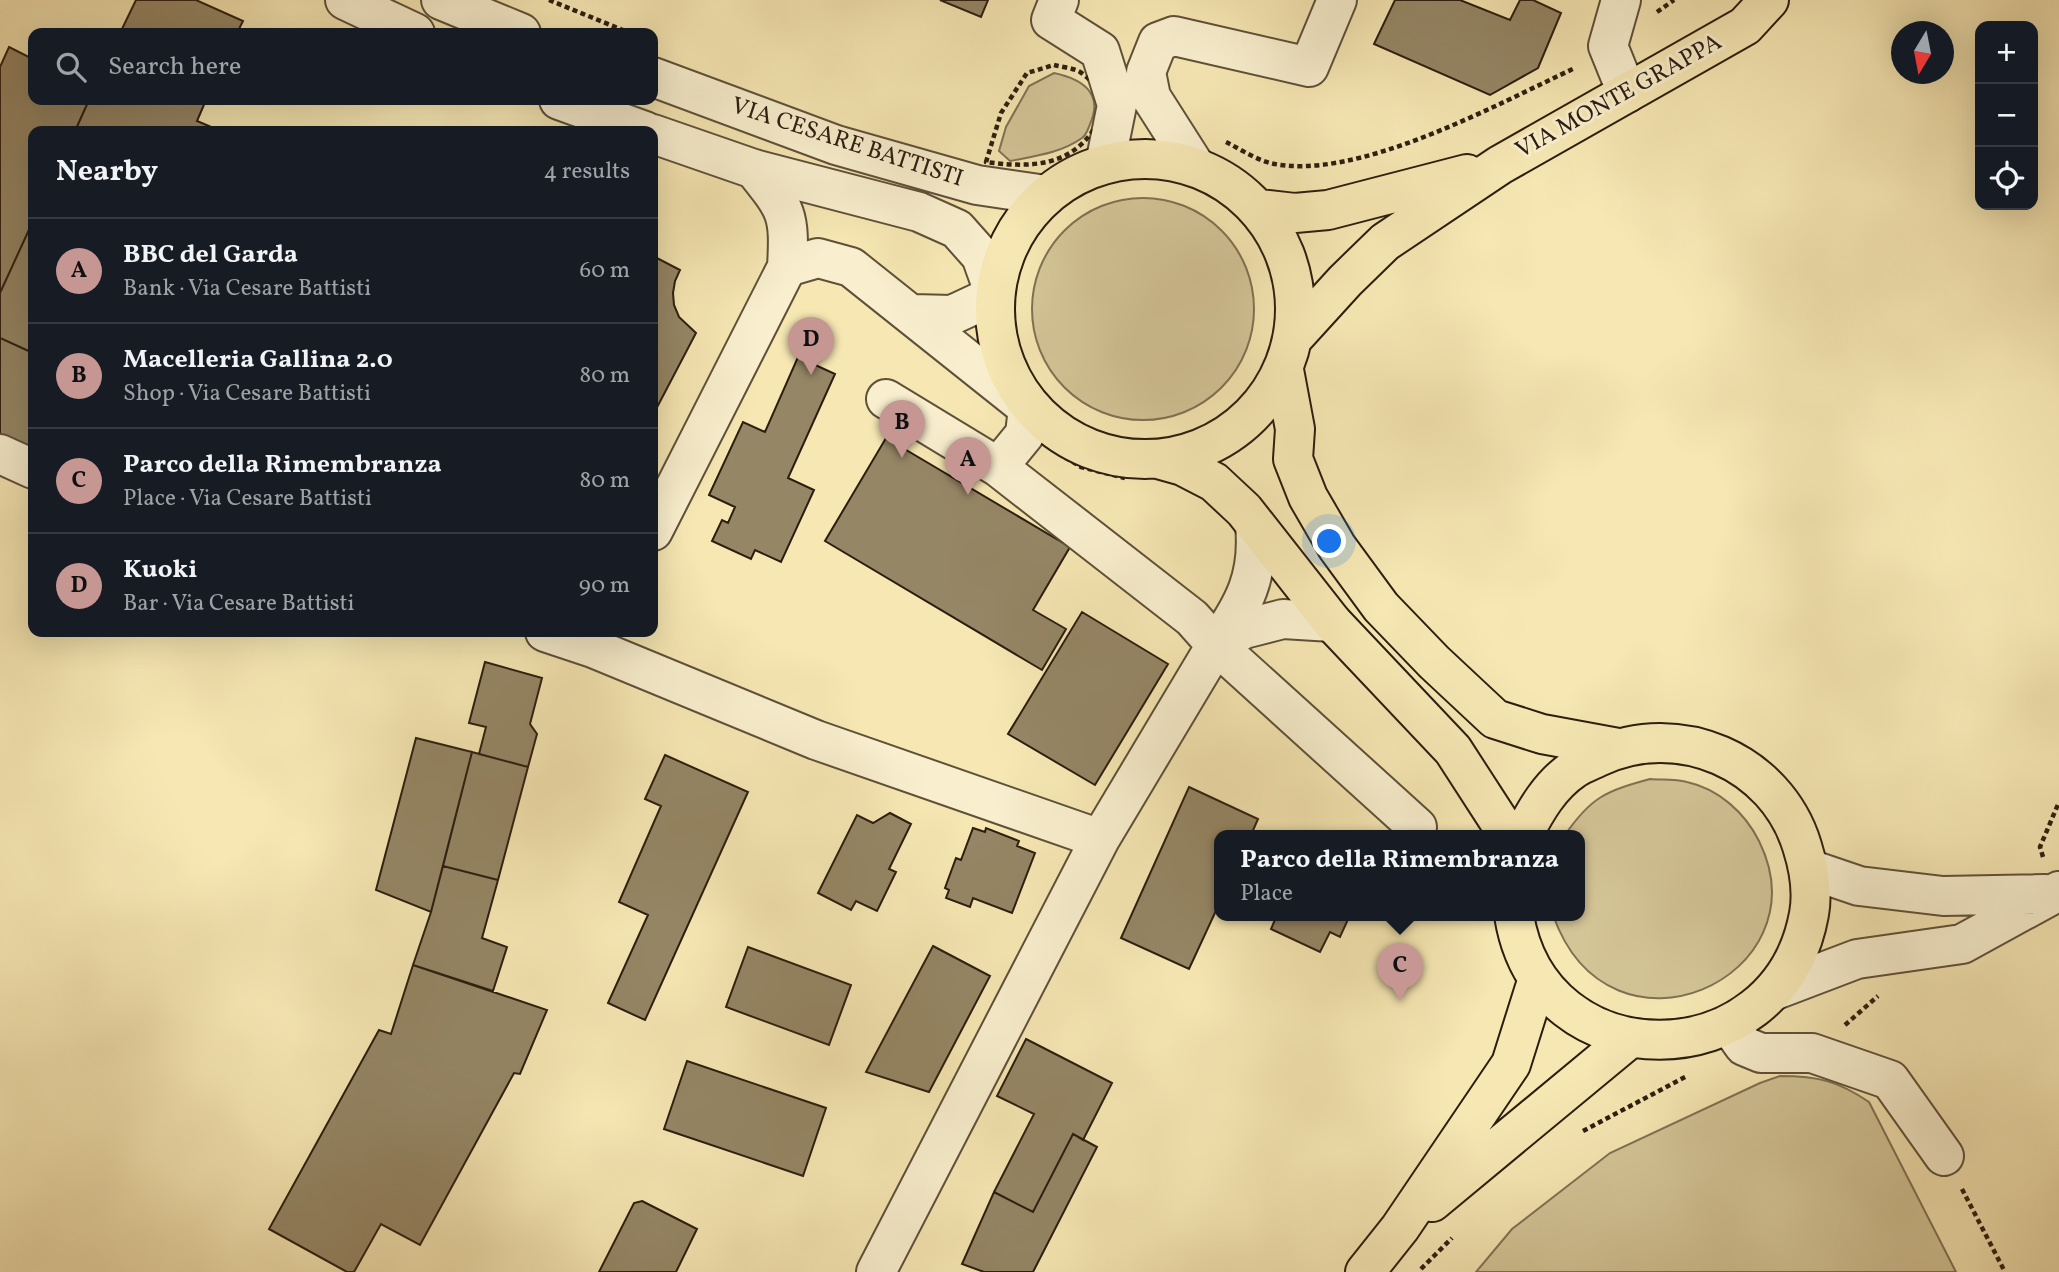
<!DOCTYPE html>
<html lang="en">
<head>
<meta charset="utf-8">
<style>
  :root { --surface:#171b24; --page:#20242c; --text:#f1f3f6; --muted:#9ea1a6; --line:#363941; --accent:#c59692 }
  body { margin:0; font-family:Vollkorn,serif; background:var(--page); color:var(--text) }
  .controls { position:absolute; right:21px; top:21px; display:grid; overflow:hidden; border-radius:14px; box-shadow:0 7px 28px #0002 }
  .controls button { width:63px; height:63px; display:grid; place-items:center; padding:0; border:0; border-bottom:2px solid var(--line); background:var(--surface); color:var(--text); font:35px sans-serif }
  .compass { position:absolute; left:1891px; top:21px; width:63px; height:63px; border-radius:50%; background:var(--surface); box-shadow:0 7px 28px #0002; rotate:190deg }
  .you { position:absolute; left:1330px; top:542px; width:24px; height:24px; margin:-18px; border:5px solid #fff; border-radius:50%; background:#1a73e8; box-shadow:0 0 0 10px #1a73e833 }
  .badge { display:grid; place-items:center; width:46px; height:46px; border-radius:50%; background:var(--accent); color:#111; font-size:23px; font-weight:700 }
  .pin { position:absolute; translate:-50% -58px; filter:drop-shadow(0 2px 4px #0008) }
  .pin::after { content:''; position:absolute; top:37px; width:24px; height:21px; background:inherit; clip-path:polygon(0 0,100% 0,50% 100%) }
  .popup { position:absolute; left:1214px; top:830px; width:371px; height:91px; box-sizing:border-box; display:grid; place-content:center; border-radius:14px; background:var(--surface); filter:drop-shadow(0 2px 5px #0005); font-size:23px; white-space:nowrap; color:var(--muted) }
  .popup b { font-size:26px; color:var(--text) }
  .popup::after { content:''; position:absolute; left:50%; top:100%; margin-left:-14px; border:14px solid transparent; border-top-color:var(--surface) }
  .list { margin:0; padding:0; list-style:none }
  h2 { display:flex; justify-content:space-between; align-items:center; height:91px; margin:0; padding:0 28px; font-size:30px }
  h2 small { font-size:23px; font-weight:400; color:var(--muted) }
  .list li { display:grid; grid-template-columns:46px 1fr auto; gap:21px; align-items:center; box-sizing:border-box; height:105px; padding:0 28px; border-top:2px solid var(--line) }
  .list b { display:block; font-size:26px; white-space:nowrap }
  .list p { margin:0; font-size:23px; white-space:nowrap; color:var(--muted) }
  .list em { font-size:23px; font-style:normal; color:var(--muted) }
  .icon { flex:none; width:38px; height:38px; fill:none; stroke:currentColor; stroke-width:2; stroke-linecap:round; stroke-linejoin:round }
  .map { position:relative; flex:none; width:2059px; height:1272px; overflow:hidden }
  .search { position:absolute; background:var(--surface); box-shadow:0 7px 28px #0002; left:28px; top:28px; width:630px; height:77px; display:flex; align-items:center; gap:18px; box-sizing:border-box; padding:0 24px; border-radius:14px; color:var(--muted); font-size:26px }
  .panel { position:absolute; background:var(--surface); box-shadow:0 7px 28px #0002; left:28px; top:126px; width:630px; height:511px; border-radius:14px }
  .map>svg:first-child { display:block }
  .green { fill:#d4c597; stroke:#807154; stroke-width:2 }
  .building { fill:#958665; stroke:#2c1d10; stroke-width:2 }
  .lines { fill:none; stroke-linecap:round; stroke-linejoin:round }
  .minor-casing { stroke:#5e5039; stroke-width:42 }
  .major-casing { stroke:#2c1d10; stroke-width:42 }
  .path { stroke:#2c1d10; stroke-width:4.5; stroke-dasharray:5 3.5; stroke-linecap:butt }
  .minor { stroke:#f9efce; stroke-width:38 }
  .major { stroke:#f6e7b3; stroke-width:38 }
  .labels { text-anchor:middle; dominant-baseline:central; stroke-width:6; stroke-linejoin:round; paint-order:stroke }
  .street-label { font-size:24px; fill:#2c1d10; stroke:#f9efce }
</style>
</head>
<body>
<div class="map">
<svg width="2059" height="1272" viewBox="0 0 2059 1272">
  <rect width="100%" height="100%" fill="#f6e7b3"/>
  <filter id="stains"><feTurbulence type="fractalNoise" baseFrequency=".00286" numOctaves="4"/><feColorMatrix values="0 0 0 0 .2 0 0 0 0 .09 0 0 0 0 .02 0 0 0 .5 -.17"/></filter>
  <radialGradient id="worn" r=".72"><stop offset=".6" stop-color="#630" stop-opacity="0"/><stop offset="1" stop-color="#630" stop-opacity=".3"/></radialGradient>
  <path class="green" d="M1054,73C1082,79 1104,93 1090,124C1088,129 1087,134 1082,138C1061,153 1035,156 1010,161L999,151L1006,127L1029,86Z
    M1032 309a111 111 0 1 1 222 0a111 111 0 1 1-222 0Z
    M1650,779C1662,780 1675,779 1687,782C1719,789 1745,813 1759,841C1826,977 1610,1076 1553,915H1580V835H1565C1591,797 1606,791 1650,779Z
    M1780,1076C1818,1076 1838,1081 1869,1102L1956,1272H1476L1512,1229L1610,1153L1760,1083Z"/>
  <path class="building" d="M136,0H196L243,21L237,33H120Z
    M940,0H988L981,17Z
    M1395,0H1460L1510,20L1520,0H1533L1561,13L1538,68L1490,95L1374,44Z
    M9,47L33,59V100H89L75,131H33V221L0,293V67Z
    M89,100H206L197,121L216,129L215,131H75Z
    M33,221V353L0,338V293Z
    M653,256L680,270L675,281L673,293L674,305L679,317L696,333L653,415Z
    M0,338L33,353V451L0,436Z
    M798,357L835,374L788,478L814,490L781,562L755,550L751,559L712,541L722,520L728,523L735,507L709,495L743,422L765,432Z
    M886,438L1070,547L1033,610L1066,629L1042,670L825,541Z
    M1082,612L1168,664L1095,785L1008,734Z
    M485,662L542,678L530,724L537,734L528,767L479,754L486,727L469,723Z
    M416,738L472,752L431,912L376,890Z
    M472,752L528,767L498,880L443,866Z
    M665,755L748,792L645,1020L608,1003L648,915L619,902L661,806L645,799Z
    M1189,787L1258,819L1251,835H1220V902L1189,969L1121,938Z
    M890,813L911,824L889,869L896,872L877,911L856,901L851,910L818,893L857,815L873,823Z
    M973,828L985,832L986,828L1019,841L1017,846L1035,853L1012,913L973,898L970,907L946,898L949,890L945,888L956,858L961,860Z
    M443,866L498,880L482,938L507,947L493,991L413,965L431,912Z
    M1277,915H1350L1340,937L1330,932L1320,952L1271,929Z
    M933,946L990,976L929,1092L866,1072Z
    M748,947L851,985L829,1045L726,1007Z
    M413,965L547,1010L520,1074L514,1073L420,1245L381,1224L354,1272H347L269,1229L379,1030L391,1034Z
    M1026,1039L1112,1083L1083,1140L1073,1134L1033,1212L994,1192L1034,1114L997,1096Z
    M687,1061L826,1108L803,1176L664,1129Z
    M1073,1134L1097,1147L1033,1272H984L962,1264L994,1192L1033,1212Z
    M642,1201L697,1229L676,1272H599L634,1203Z"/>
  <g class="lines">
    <g class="minor-casing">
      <path id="minor" d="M345,0L415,33
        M441,0L521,33
        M1059,0L1051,20L1100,51L1117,105L1105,164
        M1621,0L1608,46L1627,93
        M653,77L836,145L977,185L1046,195
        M559,100L645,131
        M653,134L754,169L919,212L957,229L981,256L995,295L952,315L913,314
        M1195,166L1151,97L1146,72L1158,42L1174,36L1309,67L1337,0
        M754,169C787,210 790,214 787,267
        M886,399L998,467L1192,618L1216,645L1417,827
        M0,454L33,469
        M653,531L787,267L818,258L851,267L1028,408L1025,434L998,467
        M545,632L593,648L816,740L1100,839
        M1216,645L1244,629L1283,619L1332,622
        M1809,869L1859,886L1943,896L2045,894
        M1773,991L1857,959L1962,944L2059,891
        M1729,1025L1744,1046L1761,1053H1812L1890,1080L1944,1156
        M876,1272L1100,839L1216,645C1244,605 1260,576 1255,525"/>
    </g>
    <g class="major-casing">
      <path id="major" d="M995 309a150 150 0 1 1 300 0a150 150 0 1 1-300 0Z
        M1259,209L1295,213L1328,210L1467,174
        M1294,337L1345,281L1385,242L1500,165L1745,26L1769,0
        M1284,370L1295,429L1293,459L1308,497L1337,547L1381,607L1434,662L1495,719L1542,734L1618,748
        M1158,459L1183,466L1214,482L1244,510L1332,622L1453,750L1508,835
        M1514,915C1540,1082 1779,1081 1809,914C1813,892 1809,868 1802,846C1776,761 1678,719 1598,757C1590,761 1581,764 1574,769C1550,785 1536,810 1523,835
        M1432,1202L1630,1038
        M1365,1272L1400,1228L1511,1064L1538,978"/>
    </g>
    <path class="path" d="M549,0L630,33
      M1657,12L1674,0
      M1054,65C1062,67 1073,68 1080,72C1121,99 1094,146 1057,159C1035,167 1008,165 986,162L1001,113L1027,73Z
      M1226,142C1240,149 1255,159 1270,163C1355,183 1497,104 1575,68
      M1058,453L1081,467L1125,478
      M2043,857L2040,847L2059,802
      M1845,1025L1878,996
      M1583,1131L1687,1076
      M1962,1189L2005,1272
      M1421,1269L1452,1238"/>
    <use href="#minor" class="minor"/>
    <use href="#major" class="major"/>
  </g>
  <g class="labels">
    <g class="street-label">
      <text transform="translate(1619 97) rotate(-29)">VIA MONTE GRAPPA</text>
      <text transform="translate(847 143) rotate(18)">VIA CESARE BATTISTI</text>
    </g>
  </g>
  <rect width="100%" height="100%" filter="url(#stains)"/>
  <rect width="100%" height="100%" fill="url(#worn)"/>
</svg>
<div class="controls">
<button>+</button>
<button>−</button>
<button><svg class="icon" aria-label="locate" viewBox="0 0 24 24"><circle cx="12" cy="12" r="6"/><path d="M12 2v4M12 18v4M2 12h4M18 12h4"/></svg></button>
</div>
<svg class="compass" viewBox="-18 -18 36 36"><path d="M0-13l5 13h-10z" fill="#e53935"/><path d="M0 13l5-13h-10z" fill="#9ea1a6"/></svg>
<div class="you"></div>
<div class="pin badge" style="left:968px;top:495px">A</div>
<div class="pin badge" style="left:902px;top:458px">B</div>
<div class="pin badge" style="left:1400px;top:1001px">C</div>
<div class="popup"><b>Parco della Rimembranza</b>Place</div>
<div class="pin badge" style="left:811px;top:375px">D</div>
<div class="search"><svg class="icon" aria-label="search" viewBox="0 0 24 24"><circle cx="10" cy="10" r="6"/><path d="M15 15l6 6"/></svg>Search here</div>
<section class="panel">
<h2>Nearby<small>4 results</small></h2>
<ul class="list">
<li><span class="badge">A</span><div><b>BBC del Garda</b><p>Bank · Via Cesare Battisti</p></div><em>60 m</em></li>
<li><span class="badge">B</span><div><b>Macelleria Gallina 2.0</b><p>Shop · Via Cesare Battisti</p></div><em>80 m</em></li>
<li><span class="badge">C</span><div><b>Parco della Rimembranza</b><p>Place · Via Cesare Battisti</p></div><em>80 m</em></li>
<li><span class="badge">D</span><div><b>Kuoki</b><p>Bar · Via Cesare Battisti</p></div><em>90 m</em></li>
</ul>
</section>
</div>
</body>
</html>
